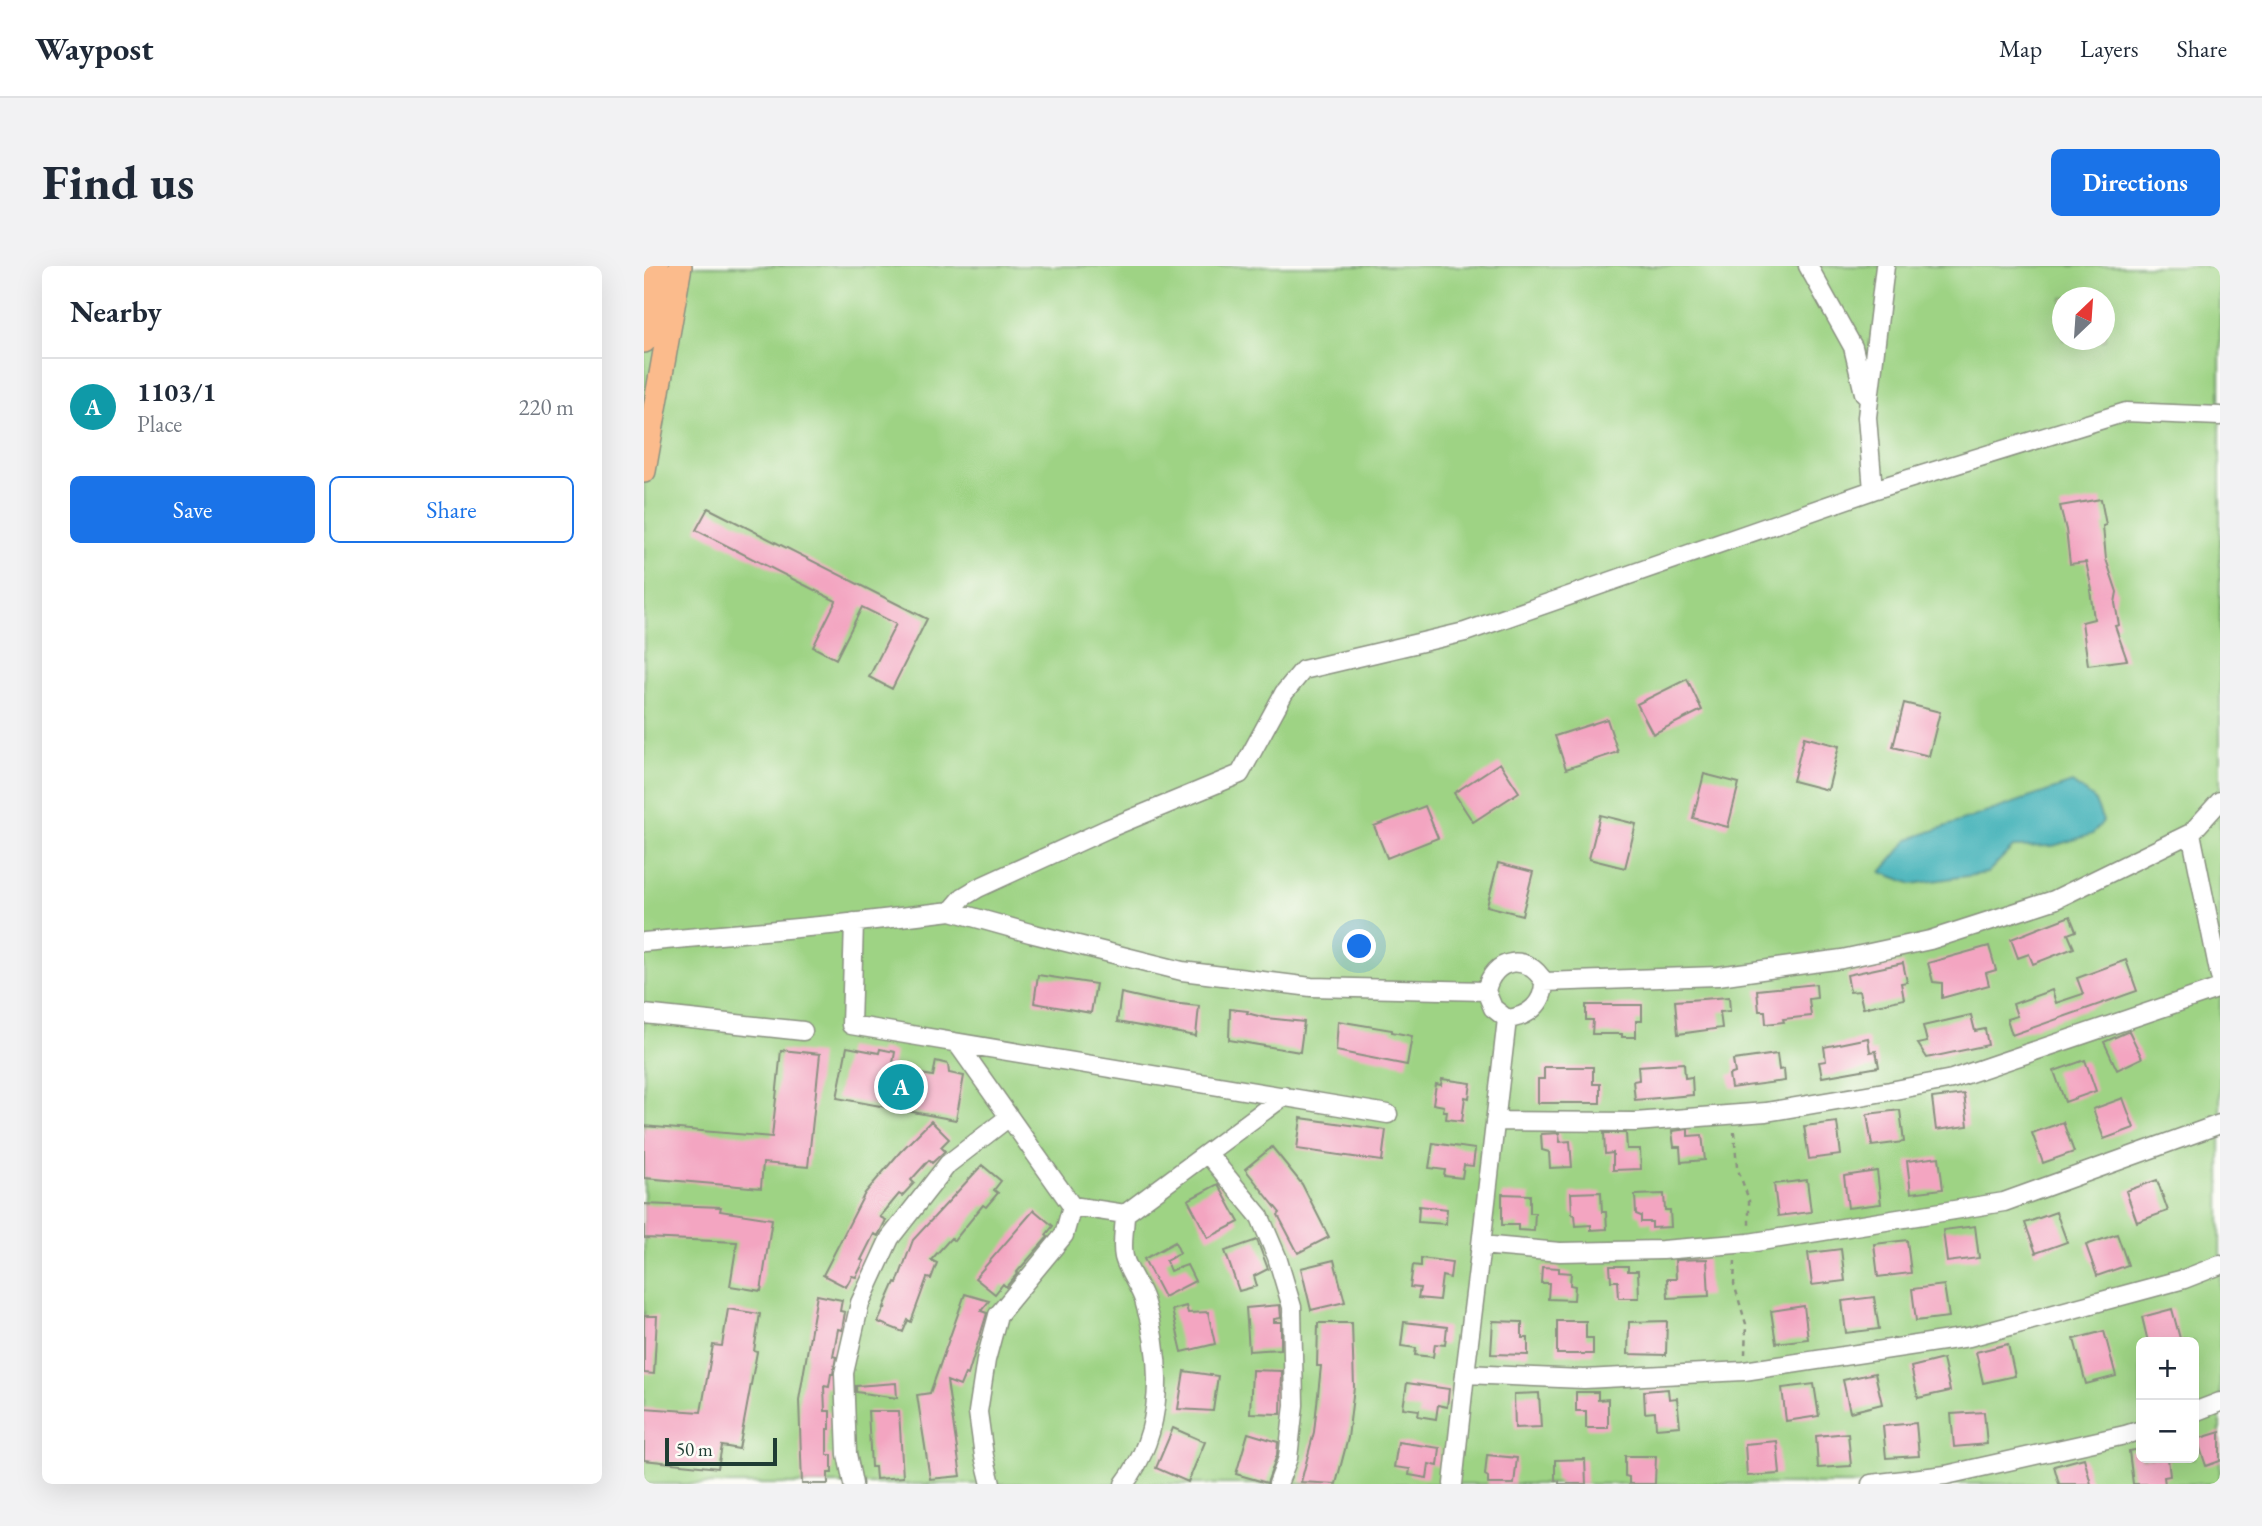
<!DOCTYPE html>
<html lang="en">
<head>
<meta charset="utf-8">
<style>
  :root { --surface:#fff; --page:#f2f2f3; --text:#1f2937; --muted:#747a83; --line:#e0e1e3; --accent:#1a73e8 }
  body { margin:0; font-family:"EB Garamond",serif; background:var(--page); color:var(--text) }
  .controls { position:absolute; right:21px; bottom:21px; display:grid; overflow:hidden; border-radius:10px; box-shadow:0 7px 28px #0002 }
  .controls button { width:63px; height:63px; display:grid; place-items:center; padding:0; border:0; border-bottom:2px solid var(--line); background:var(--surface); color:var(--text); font:35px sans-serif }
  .compass { position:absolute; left:1408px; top:21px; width:63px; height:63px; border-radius:50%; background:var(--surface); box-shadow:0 7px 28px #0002; rotate:25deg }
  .scale { position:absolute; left:21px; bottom:18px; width:112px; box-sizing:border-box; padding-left:7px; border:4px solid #1f3d34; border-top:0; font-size:19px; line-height:24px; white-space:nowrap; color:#1f3d34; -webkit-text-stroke:5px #fdfcf7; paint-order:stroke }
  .you { position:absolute; left:716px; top:681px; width:24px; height:24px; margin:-18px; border:5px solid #fff; border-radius:50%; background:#1a73e8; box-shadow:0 0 0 10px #1a73e833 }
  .badge { display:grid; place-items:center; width:46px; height:46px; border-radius:50%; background:var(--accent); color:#fff; font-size:23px; font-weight:700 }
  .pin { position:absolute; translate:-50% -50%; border:4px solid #fff; box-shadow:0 2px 7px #0006 }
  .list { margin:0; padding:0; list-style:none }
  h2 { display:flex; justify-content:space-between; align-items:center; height:91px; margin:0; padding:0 28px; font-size:30px }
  h2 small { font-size:23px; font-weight:400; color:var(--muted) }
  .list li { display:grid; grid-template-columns:46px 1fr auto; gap:21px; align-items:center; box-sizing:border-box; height:98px; padding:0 28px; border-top:2px solid var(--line) }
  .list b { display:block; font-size:26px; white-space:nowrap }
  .list p { margin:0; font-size:23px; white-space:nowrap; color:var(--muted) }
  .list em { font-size:23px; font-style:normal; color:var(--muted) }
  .actions { display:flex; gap:14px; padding:21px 28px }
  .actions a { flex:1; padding:16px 0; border:2px solid var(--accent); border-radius:10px; text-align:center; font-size:24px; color:var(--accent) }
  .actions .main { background:var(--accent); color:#fff }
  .map { position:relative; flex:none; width:1576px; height:1218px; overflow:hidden; border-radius:10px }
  header { display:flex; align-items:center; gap:42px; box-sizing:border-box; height:98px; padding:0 35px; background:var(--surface); border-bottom:2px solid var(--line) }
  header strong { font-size:33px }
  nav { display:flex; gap:38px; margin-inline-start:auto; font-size:24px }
  .intro { display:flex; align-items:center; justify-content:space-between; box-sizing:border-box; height:168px; padding:0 42px }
  h1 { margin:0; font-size:49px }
  .button { padding:18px 32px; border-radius:10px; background:var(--accent); color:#fff; font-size:24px; font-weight:700 }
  main { display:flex; gap:42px; padding:0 42px }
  aside { flex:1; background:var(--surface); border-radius:10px; box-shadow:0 7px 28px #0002 }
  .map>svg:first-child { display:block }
  .green { fill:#9ed384; stroke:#5e885c; stroke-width:2; fill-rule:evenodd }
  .water { fill:#41b1b8; stroke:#307776; stroke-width:2 }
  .building { fill:#f3a5c1 }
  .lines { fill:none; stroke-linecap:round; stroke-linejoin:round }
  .minor-casing { stroke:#8a9181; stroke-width:21 }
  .major-casing { stroke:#8a9181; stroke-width:26 }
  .path { stroke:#8a9181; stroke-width:2.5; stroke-dasharray:5 5; stroke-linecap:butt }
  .minor { stroke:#fff; stroke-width:18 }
  .major { stroke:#fbbb8c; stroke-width:23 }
</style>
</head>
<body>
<header>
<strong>Waypost</strong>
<nav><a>Map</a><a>Layers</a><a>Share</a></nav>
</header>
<div class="intro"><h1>Find us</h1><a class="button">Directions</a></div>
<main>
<aside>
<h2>Nearby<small></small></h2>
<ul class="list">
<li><span class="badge" style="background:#0f9aa8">A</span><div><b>1103/1</b><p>Place</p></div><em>220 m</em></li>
</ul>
<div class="actions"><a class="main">Save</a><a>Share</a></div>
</aside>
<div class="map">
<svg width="1576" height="1218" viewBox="0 0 1576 1218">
  <rect width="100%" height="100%" fill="#fdfcf7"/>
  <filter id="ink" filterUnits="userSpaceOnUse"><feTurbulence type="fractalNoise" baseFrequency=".0143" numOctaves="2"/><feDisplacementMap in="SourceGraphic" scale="14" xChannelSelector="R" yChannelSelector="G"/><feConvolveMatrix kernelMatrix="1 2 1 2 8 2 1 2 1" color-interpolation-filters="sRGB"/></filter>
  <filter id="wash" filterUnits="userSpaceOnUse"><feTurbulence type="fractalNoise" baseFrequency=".00686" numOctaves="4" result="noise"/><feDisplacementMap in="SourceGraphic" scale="28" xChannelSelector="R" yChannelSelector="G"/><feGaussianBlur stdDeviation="1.57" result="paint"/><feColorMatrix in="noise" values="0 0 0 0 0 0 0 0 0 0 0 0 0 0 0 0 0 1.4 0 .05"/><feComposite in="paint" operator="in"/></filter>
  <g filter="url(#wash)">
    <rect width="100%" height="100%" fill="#f6e5ce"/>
    <path class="green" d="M0,0H1576V1218H0ZM1419,32H1461V74H1419ZM1497,1076H1550V1192H1497Z"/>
    <path class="water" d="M1428,517L1450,533L1459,555L1449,568L1409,580L1369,581L1343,607L1268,618L1237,606L1265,573Z"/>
    <g id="blocks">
      <path class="building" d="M1457,233L1462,259L1459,260L1462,293L1473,326L1471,337L1475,359L1471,360L1483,394L1444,399L1438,356L1450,353L1446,324H1448L1442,296L1426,298L1422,264L1416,240Z
        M64,242L283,353L248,423L225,411L252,358L218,341L192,393L169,381L192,335L52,264Z
        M1043,413L1058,444L1009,468L993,438Z
        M1260,437L1296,446L1285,490L1249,481Z
        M963,453L974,486L922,503L911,470Z
        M1160,471L1195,480L1184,524L1149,515Z
        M856,497L875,526L829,556L810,527Z
        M1060,508L1095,517L1084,561L1049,552Z
        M781,540L794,572L743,592L730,560Z
        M956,549L992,558L981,602L945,593Z
        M854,597L889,606L878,649L843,640Z
        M1426,650L1432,665L1424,668L1430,682L1389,698L1385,688L1374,692L1367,673Z
        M1345,680L1352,704L1342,707L1345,719L1298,732V717L1289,716L1284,697Z
        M1482,694L1493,725L1368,769L1363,753L1373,750L1369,738L1408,724L1412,737L1439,728L1433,712Z
        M1259,697L1263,716L1257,717L1260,733L1219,742L1215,725L1206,726L1203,709Z
        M394,709L452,718L447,747L390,737Z
        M1172,718L1173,732L1165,733L1167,750L1139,753L1140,756L1122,758L1121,745H1115L1113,724Z
        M477,727L517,736L555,740L552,770L473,756Z
        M1085,731L1086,745L1076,746L1078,762L1034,768L1031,735Z
        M942,739H998V755H992V771H978V768H948L949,754H942Z
        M586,743L604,745L603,747L622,752L660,756L656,786L585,774Z
        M1327,749L1331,765L1341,763L1344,779L1283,792L1274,778L1283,776L1279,760Z
        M694,755L748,764V766L768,770L763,799L692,785Z
        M1485,765L1498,792L1473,804L1460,776Z
        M1224,772L1226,786L1232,785L1235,801L1178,811L1175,796L1182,795L1180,781Z
        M203,781L235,787L236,783L251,786L248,803L289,810L292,795L304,798L305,807L320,810L312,854L193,832Z
        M137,784L176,788L164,901L119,897L117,922L0,912V860L128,871Z
        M1133,788L1135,804L1140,803L1141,815L1087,822L1085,809L1091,807L1089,794Z
        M1441,794L1452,825L1421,836L1410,805Z
        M1040,797L1041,812L1048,811L1049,829L991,834L989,815L995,814L994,800Z
        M900,801H949V818H956V837H894V813H900Z
        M798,813L827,817L825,832L821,831L818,855L802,853L803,845H799L800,840L789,838L792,818L797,819Z
        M1320,828L1324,860L1292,864L1288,832Z
        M1479,832L1490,862L1460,873L1449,843Z
        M1256,844L1260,876L1228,880L1223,848Z
        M657,852L742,864L738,895L653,883Z
        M287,855L305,873L297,881L301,885L288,897L285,894L267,914L270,917L258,930L255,928L236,951L242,954L234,970L230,968L217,994L220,995L212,1011L208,1010L202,1021L179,1009L221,927L256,886Z
        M1193,856L1197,889L1165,893L1160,860Z
        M1419,856L1430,886L1399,897L1388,867Z
        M1044,863V870L1058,869L1061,894L1037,896L1036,881H1030L1028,865Z
        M915,867L916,876L926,875L928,901L906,902L905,886L898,884L897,868Z
        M960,867H982L983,883H996L997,903L969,904V887L961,888Z
        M789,877L831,883L829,900L820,899L818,912L800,910L801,904L785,902Z
        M628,881L658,918L685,971L654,987L634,949L636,947L601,903Z
        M1295,891L1299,923L1267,927L1263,895Z
        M338,899L357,915L350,924L354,927L342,941L339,939L310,975L307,972L287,994L293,997L287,1013L283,1012L267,1056L264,1054L259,1066L234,1056L240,1042H242L240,1041L251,1016L253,1017L269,974Z
        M1233,905L1237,938L1204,942L1200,910Z
        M1163,914L1167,946L1134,950L1130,918Z
        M1513,914L1524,945L1493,956L1482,925Z
        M574,918L595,956L564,972L544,934Z
        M957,926L958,946H962L963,963L947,964V959L932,960L931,949L928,948L927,927Z
        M858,928L886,929V947H891L890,965L874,964V959H858Z
        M1020,928L1021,944H1026L1027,961L1008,962V956H997V950L992,948L991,929Z
        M0,938L77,941L76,945L128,953L117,1025L86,1020L93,976L0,972Z
        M775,940L803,943L802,958L774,956Z
        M390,944L409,960L402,969L404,971L373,1006L374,1007L362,1021L359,1018L351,1028L331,1012Z
        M1412,946L1423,976L1392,987L1381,957Z
        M1331,960L1335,992L1303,996L1299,964Z
        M1473,968L1484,999L1453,1010L1442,979Z
        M613,974L624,1003L610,1010L613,1020L595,1025L581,985Z
        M1263,974L1267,1007L1234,1011L1230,978Z
        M531,976L536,987L522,995L526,1005L543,999L551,1015L520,1031L500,993Z
        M1197,983L1201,1015L1168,1019L1164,987Z
        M777,992L808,996L806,1012L798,1010L795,1034L774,1032L776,1022L766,1021L769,999L777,1000Z
        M1063,993L1065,1030L1024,1032L1023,1013H1032L1031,994Z
        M690,994L701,1036L667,1044L657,1002Z
        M966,1000H984V1005H994L995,1032H975L974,1015H967Z
        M898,1001L915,1002V1006L927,1007L926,1019L931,1020L930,1034L904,1033L905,1017H897Z
        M1300,1019L1305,1051L1272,1055L1268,1023Z
        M321,1028L345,1035L337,1045L343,1047L324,1109L321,1108L316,1120L303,1115L317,1210L286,1213L273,1129L286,1127Z
        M173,1029L198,1034L196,1045L201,1046L198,1064L194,1063L189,1090L192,1091L189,1108H187L185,1121L180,1120L181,1145H186V1163H183V1189H188V1207H184V1218H158L155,1134Z
        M1230,1031L1235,1063L1202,1067L1198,1035Z
        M636,1039L637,1052L630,1053V1056H637V1083L605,1085L602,1042Z
        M542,1040L544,1047L564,1046L571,1078L538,1086L528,1044Z
        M1160,1040L1164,1073L1132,1077L1127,1045Z
        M84,1043L116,1048L110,1085L113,1086L95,1183L78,1180L74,1202L0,1194V1142L57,1146L69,1079L78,1080Z
        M1528,1043L1537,1076H1504L1498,1051Z
        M0,1050H13L10,1108L0,1107Z
        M849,1055L878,1056V1072H884V1089L847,1088Z
        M913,1055H942V1072H949V1088H913Z
        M1023,1055L1022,1089L984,1088L985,1056Z
        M760,1056L803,1061L801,1079L791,1078L789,1091L771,1089L772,1082L757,1080Z
        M674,1057H708L710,1121L704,1172L692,1218L657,1216L670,1166L677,1100H673Z
        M1460,1065L1472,1110L1442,1118L1430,1073Z
        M1364,1078L1371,1110L1339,1117L1332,1086Z
        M1299,1093L1306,1125L1274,1132L1267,1101Z
        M608,1104L638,1105L637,1148L606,1147Z
        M540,1105L574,1110L569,1145L534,1143Z
        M1231,1107L1238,1138L1206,1146L1199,1114Z
        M252,1117L253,1132L212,1126V1120Z
        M763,1117L805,1123L803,1141L794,1139L792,1153L774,1150L775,1144L759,1142Z
        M1170,1118L1175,1150L1142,1155L1138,1122Z
        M1024,1123L1025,1133L1033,1132L1036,1160L1012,1162L1011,1146L1001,1147L1000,1125Z
        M932,1126H954V1134L964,1133V1162H942V1145H932Z
        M895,1127L897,1161L871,1162L870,1128Z
        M224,1145H255L259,1211L232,1213L231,1201H227Z
        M1340,1146L1343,1178L1310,1181L1307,1148Z
        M1272,1157L1275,1190L1242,1192L1239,1160Z
        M529,1162L561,1176L544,1216L512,1202Z
        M1576,1166V1195L1562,1200L1553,1173Z
        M604,1167L634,1176L633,1189L623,1217L592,1208Z
        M1204,1167L1207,1200L1174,1202L1172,1170Z
        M1133,1175L1136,1208L1103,1210L1101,1178Z
        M754,1176L796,1182L794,1200L785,1198L783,1212L765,1209L766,1203L750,1201Z
        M1497,1183V1192H1524L1526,1210L1520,1211L1521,1218H1489L1485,1185Z
        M843,1189L873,1192L870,1218H844V1211L841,1209Z
        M981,1190H1012L1011,1218H985V1211L981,1210Z
        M1440,1192L1447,1218H1415L1410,1200Z
        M941,1193L942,1218H915V1215L911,1214V1194Z"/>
    </g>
  </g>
  <g filter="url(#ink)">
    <use href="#blocks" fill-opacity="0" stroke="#8a9181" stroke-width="2"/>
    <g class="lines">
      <g class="minor-casing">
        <path id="minor" d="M1164,0L1209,81L1220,127
          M1229,224L1223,151L1241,0
          M1547,567L1576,535
          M307,645L319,631L334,622L463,563L596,508L640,427L659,404L821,366L1229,224L1482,146L1576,150
          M210,656L207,759L744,848
          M0,676L197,658L307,645L386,667L538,705L667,721L842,725L849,742L863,753C884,751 900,738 900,716
          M842,725C849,691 884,687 900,716L1074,710L1198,693L1286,674L1410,634L1547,567L1576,711
          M0,748L159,765
          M863,753L837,979L916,986L1018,984L1105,977L1360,936L1576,858
          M313,777L428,940L481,948L640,830
          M851,855L991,856L1122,846L1246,825L1308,813L1576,722
          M563,887L616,951L633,991L648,1041L650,1139L644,1192L634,1218
          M837,979L821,1108L940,1113L1100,1105L1325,1071L1540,1013L1576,999
          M1550,1146L1576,1136
          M209,1218L203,1188L200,1107L216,1037L246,972L304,898L365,851
          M347,1218L340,1190L334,1146L342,1094L354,1049L420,969L428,940
          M480,1218C521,1165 519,1095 500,1034C495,1019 484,1006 480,991C477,978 481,961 481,948
          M809,1218L821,1108
          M1227,1218L1302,1209L1481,1169L1497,1164"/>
      </g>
      <g class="major-casing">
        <path id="major" d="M0,75L13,0
          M0,205L36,0"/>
      </g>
      <path class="path" d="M1090,866L1093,901L1105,934V962
        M1091,995L1090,1018L1102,1058L1101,1088"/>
      <use href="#minor" class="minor"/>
      <use href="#major" class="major"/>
    </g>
  </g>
</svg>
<div class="controls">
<button>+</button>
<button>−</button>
</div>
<svg class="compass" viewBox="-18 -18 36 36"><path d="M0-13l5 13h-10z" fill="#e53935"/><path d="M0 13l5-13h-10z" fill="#747a83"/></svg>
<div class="scale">50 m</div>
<div class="you"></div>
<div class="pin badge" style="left:257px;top:821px;background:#0f9aa8">A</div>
</div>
</main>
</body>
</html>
